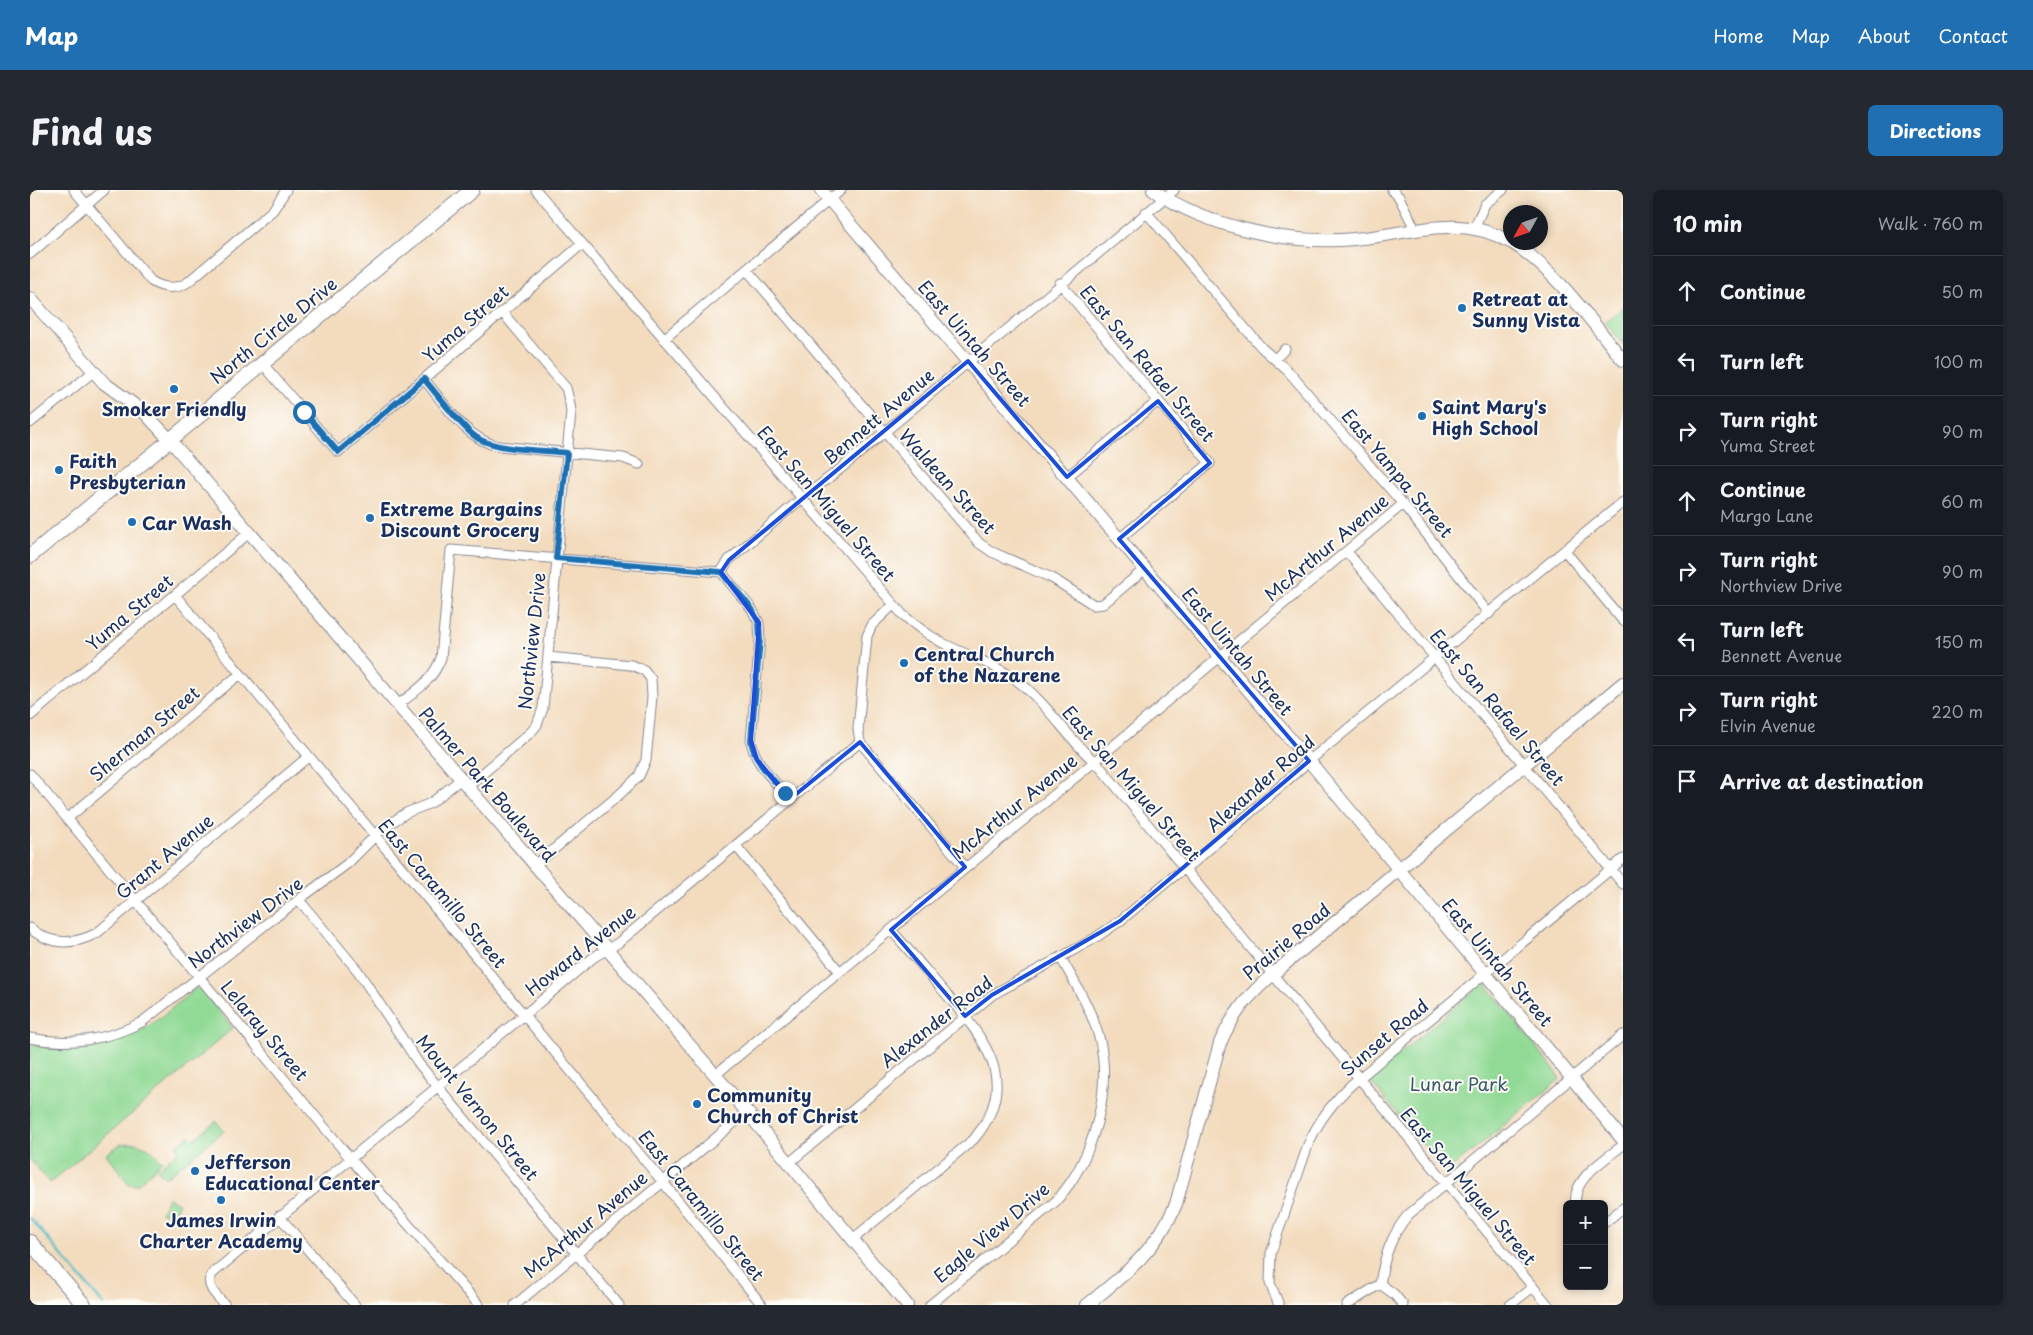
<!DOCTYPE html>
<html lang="en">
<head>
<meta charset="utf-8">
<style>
  :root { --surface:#171b24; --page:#242831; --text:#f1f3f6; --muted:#9ea1a6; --line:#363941; --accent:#1f6fb2 }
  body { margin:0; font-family:"Playpen Sans",sans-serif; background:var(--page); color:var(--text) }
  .controls { position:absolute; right:15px; bottom:15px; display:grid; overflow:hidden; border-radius:8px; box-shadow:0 2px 8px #0003 }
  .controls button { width:45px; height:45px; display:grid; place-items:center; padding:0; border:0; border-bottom:1px solid var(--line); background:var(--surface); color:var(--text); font:25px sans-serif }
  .compass { position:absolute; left:1473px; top:15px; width:45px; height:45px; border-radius:50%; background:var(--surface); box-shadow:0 2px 8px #0003; rotate:230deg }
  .stop { position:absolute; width:15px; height:15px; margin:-11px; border:4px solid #1f6fb2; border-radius:50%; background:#fff }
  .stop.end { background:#1f6fb2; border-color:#fff; box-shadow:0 1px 5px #0008 }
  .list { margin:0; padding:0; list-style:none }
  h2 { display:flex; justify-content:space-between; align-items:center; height:65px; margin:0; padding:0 20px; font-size:21px }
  h2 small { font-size:16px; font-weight:400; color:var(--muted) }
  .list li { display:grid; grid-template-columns:32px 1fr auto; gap:15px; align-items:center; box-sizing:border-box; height:70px; padding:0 20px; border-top:1px solid var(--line) }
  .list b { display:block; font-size:19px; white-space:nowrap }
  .list p { margin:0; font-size:16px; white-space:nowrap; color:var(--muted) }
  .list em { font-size:16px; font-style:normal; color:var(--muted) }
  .icon { flex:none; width:28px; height:28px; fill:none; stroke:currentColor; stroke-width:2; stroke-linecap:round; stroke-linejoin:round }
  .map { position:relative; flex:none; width:1593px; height:1115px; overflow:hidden; border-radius:8px }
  header { display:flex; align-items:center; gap:30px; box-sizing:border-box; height:70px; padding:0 25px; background:var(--accent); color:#fff }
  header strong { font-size:24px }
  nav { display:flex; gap:28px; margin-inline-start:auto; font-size:18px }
  .intro { display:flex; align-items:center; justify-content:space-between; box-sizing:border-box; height:120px; padding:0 30px }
  h1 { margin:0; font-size:35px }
  .button { padding:12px 22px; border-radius:8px; background:var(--accent); color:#fff; font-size:18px; font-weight:700 }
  main { display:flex; gap:30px; padding:0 30px }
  aside { flex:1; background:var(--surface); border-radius:8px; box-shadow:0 2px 8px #0003 }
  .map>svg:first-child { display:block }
  .green { fill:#91da95; stroke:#56847a }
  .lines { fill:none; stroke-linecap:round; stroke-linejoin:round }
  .stream { stroke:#4ebcc6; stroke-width:2.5 }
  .street-casing { stroke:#87858e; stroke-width:11 }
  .secondary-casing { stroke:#87858e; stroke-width:14 }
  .primary-casing { stroke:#87858e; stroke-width:16 }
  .street { stroke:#fff; stroke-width:9 }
  .secondary { stroke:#fff; stroke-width:12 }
  .primary { stroke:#fff; stroke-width:14 }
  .route { stroke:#1f6fb2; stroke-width:6 }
  .marked { fill:none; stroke:#1d4ed8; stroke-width:4; stroke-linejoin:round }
  .poi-dot { fill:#1f6fb2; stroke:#fdfcf7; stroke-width:2 }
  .labels { text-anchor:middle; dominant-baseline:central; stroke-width:4; stroke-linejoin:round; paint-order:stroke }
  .poi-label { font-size:18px; font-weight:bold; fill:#1b2f5e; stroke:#fdfcf7; text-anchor:start }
  .street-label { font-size:18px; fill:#1b2f5e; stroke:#fdfcf7 }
  .park-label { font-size:18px; fill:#385a6c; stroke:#fdfcf7 }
</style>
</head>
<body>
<header>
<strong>Map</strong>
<nav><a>Home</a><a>Map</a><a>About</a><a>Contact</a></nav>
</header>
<div class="intro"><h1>Find us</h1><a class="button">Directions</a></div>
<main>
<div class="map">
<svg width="1593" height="1115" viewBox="0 0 1593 1115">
  <rect width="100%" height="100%" fill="#fdfcf7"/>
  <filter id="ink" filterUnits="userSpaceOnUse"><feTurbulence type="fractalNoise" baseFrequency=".02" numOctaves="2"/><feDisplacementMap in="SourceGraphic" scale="10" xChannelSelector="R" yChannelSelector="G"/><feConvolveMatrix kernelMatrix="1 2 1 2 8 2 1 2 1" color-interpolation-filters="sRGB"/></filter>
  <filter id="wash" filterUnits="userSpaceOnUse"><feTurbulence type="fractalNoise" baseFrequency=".0096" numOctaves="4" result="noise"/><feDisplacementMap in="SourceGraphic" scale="20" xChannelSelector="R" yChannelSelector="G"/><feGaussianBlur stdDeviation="1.12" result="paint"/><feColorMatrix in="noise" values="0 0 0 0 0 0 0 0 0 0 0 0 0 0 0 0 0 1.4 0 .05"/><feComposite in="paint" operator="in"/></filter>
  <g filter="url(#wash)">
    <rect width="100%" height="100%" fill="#f3dbbd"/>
    <path class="green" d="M1593,117V154L1575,132Z
      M1454,792L1530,887L1529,890L1417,982L1339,890Z
      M168,796L203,838L20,993L0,970V855C41,862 87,857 123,833C139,822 153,808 168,796Z
      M186,931L194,941L135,988L127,979L149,961L146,956L159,946L163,950Z
      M105,953L119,958L132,971L107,995L99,994L76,964L91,954Z
      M138,1008L149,1013L142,1027L131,1022Z"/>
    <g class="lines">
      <path class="stream" d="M0,1028L74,1115"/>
    </g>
  </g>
  <g filter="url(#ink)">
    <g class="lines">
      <g class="street-casing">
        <path id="street" d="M44,0L121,91C134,99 146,100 158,92L243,20L256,0
          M506,0L872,424C889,439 906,451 927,460C947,469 967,476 985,489C1018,513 1039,551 1070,577L1518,1115
          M1362,0L1369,7L1385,39
          M1116,22L1232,158L1258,181L1373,314L1459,424
          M1444,38L1455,14L1473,0
          M552,54L394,189C414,213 437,251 469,256L593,268L609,274
          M0,64L74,0
          M717,80L949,353L962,362L1022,388L1064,415L1073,414L1115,379
          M1030,93L1180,273L1089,349
          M634,149L811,0
          M1245,169L1255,159
          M232,173L308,262L394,189
          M0,233L63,182
          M1037,287L1128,211
          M1535,361L1593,431
          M1317,362L1593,694
          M691,382L722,419L729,433L730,450L721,550C724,574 745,591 760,609
          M145,405L632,991L732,1115
          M368,515C386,501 403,490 411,468L421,360L691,382L699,370L765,314L814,276L1144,0
          M0,526L219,343
          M830,552L935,677
          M0,584L320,968L449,1115
          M437,597L501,542L507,535L513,518L541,222L540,214L536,198L472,122
          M38,628L210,484
          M706,656L810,782
          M505,675L589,605L609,586L616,570L622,507L621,489L614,480L601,475L518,467
          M269,710L328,781L389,874L589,1115
          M0,738C21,756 44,755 67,743L278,567
          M0,848C38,856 78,850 112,832L244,728L317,674L352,639L376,623L401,613L431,589
          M685,885L1064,572L1373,314
          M759,973L962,805L1062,750L1090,731L1144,686L1163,673L1279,571L1593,312
          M1546,1014C1541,989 1576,969 1593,955
          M249,1026L325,1115
          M1574,1033L1593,1018
          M823,1049L944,949C991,892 955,850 916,804C898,783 880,761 861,740
          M1350,1094L1364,1104L1373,1115
          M195,1115C187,1106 173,1095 183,1083L564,767L588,753L830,552L828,539L837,446L842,435L863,415
          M485,1115L717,922
          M900,1115L1026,1011C1063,970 1083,901 1069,847C1061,819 1045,793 1031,768
          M1249,1115L1240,1093L1241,1063L1278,955C1288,931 1302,913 1321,895L1593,669
          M1317,1115L1350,1094C1354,1068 1361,1045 1378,1025L1593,845
          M1480,1115L1503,1097"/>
      </g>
      <g class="secondary-casing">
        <path id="secondary" d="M791,0L1279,571L1593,950
          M1123,0C1177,37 1259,55 1324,49C1379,45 1427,22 1480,52
          M1481,52C1526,80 1560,130 1593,170
          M0,108L74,193L114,222L140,250L717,922L877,1115
          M1057,1115C1095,1084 1127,1060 1146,1014L1190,853C1204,822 1218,806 1243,784L1593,493"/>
      </g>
      <g class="primary-casing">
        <path id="primary" d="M0,366L442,0
          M0,1052L54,1115"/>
      </g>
      <use href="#street" class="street"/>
      <use href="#secondary" class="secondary"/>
      <use href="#primary" class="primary"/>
    </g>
  </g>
  <g class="lines" filter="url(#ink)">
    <path class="route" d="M274,222L308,262L394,189C407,204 434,241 449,249C468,260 514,260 537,263L526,368L691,382L722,419L729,433L730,450L721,550C724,572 741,587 755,603"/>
  </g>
  <path class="marked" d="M938,171L1037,287L1128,211L1180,273L1089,349L1279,571L1090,731L962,805L935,826L861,740L935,677L830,552L760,609L727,570L721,550L729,433L691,382L699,370Z"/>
  <g class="poi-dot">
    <circle cx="1432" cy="118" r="5"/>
    <circle cx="144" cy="199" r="5"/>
    <circle cx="1392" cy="226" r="5"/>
    <circle cx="29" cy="280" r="5"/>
    <circle cx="340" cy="328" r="5"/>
    <circle cx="102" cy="332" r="5"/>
    <circle cx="874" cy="473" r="5"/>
    <circle cx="667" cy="914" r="5"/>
    <circle cx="165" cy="981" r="5"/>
    <circle cx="191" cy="1010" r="5"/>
  </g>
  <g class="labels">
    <g class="poi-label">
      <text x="1442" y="108">Retreat at<tspan x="1442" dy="21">Sunny Vista</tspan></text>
      <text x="1402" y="216">Saint Mary's<tspan x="1402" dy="21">High School</tspan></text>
      <text x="144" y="218" text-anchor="middle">Smoker Friendly</text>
      <text x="39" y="270">Faith<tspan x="39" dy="21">Presbyterian</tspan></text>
      <text x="350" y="318">Extreme Bargains<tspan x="350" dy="21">Discount Grocery</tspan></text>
      <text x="112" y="332">Car Wash</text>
      <text x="884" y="463">Central Church<tspan x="884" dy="21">of the Nazarene</tspan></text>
      <text x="677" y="904">Community<tspan x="677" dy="21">Church of Christ</tspan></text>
      <text x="175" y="971">Jefferson<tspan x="175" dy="21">Educational Center</tspan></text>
      <text x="191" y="1029" text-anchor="middle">James Irwin<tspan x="191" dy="21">Charter Academy</tspan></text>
    </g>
    <g class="street-label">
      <text transform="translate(435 133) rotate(-41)">Yuma Street</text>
      <text transform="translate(243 140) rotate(-39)">North Circle Drive</text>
      <text transform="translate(945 153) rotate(49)">East Uintah Street</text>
      <text transform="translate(1118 173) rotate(50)">East San Rafael Street</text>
      <text transform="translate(848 226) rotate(-40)">Bennett Avenue</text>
      <text transform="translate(1368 283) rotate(50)">East Yampa Street</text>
      <text transform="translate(918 291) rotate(48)">Waldean Street</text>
      <text transform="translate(797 313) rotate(49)">East San Miguel Street</text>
      <text transform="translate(1296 357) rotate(-40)">McArthur Avenue</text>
      <text transform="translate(99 422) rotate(-40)">Yuma Street</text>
      <text transform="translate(501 451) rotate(-84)">Northview Drive</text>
      <text transform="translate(1208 461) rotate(50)">East Uintah Street</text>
      <text transform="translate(1468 517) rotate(50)">East San Rafael Street</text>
      <text transform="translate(114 543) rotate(-40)">Sherman Street</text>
      <text transform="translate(1102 593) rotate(49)">East San Miguel Street</text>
      <text transform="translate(1230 593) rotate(-41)">Alexander Road</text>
      <text transform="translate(458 594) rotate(49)">Palmer Park Boulevard</text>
      <text transform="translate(984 616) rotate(-39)">McArthur Avenue</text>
      <text transform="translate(134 666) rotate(-40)">Grant Avenue</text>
      <text transform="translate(413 703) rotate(50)">East Caramillo Street</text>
      <text transform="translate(215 732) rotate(-37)">Northview Drive</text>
      <text transform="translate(1256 751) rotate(-40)">Prairie Road</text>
      <text transform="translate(550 760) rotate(-38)">Howard Avenue</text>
      <text transform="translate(1468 772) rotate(50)">East Uintah Street</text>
      <text transform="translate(906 831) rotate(-38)">Alexander Road</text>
      <text transform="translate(235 840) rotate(50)">Lelaray Street</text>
      <text transform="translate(1354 847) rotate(-40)">Sunset Road</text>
      <text transform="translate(448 917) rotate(51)">Mount Vernon Street</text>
      <text transform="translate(1439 996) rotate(50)">East San Miguel Street</text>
      <text transform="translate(672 1015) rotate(51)">East Caramillo Street</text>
      <text transform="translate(555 1034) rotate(-40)">McArthur Avenue</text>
      <text transform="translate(961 1042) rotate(-40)">Eagle View Drive</text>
    </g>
    <g class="park-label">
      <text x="1429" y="893">Lunar Park</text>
    </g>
  </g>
</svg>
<div class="controls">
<button>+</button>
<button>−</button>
</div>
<svg class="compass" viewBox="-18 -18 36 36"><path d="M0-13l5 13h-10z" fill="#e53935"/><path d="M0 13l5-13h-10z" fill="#9ea1a6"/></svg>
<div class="stop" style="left:274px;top:222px"></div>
<div class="stop end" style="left:755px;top:603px"></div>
</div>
<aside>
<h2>10 min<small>Walk · 760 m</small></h2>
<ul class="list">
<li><svg class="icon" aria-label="ahead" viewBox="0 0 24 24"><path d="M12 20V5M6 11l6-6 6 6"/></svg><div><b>Continue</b></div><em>50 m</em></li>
<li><svg class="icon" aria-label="left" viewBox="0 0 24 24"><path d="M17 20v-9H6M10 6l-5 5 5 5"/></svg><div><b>Turn left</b></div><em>100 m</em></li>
<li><svg class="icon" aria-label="right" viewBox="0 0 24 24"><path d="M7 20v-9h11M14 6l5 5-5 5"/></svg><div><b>Turn right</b><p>Yuma Street</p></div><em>90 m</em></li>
<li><svg class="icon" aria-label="ahead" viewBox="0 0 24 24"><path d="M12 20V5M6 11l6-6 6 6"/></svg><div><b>Continue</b><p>Margo Lane</p></div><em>60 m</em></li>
<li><svg class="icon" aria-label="right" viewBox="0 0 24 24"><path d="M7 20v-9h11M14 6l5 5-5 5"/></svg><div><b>Turn right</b><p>Northview Drive</p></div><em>90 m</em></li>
<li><svg class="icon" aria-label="left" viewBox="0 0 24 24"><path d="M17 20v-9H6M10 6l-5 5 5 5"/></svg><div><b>Turn left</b><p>Bennett Avenue</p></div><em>150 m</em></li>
<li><svg class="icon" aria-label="right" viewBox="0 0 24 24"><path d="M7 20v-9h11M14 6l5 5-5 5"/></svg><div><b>Turn right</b><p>Elvin Avenue</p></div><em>220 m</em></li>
<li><svg class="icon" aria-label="arrive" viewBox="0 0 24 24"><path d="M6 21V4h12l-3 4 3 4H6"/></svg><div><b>Arrive at destination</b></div></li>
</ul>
</aside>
</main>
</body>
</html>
